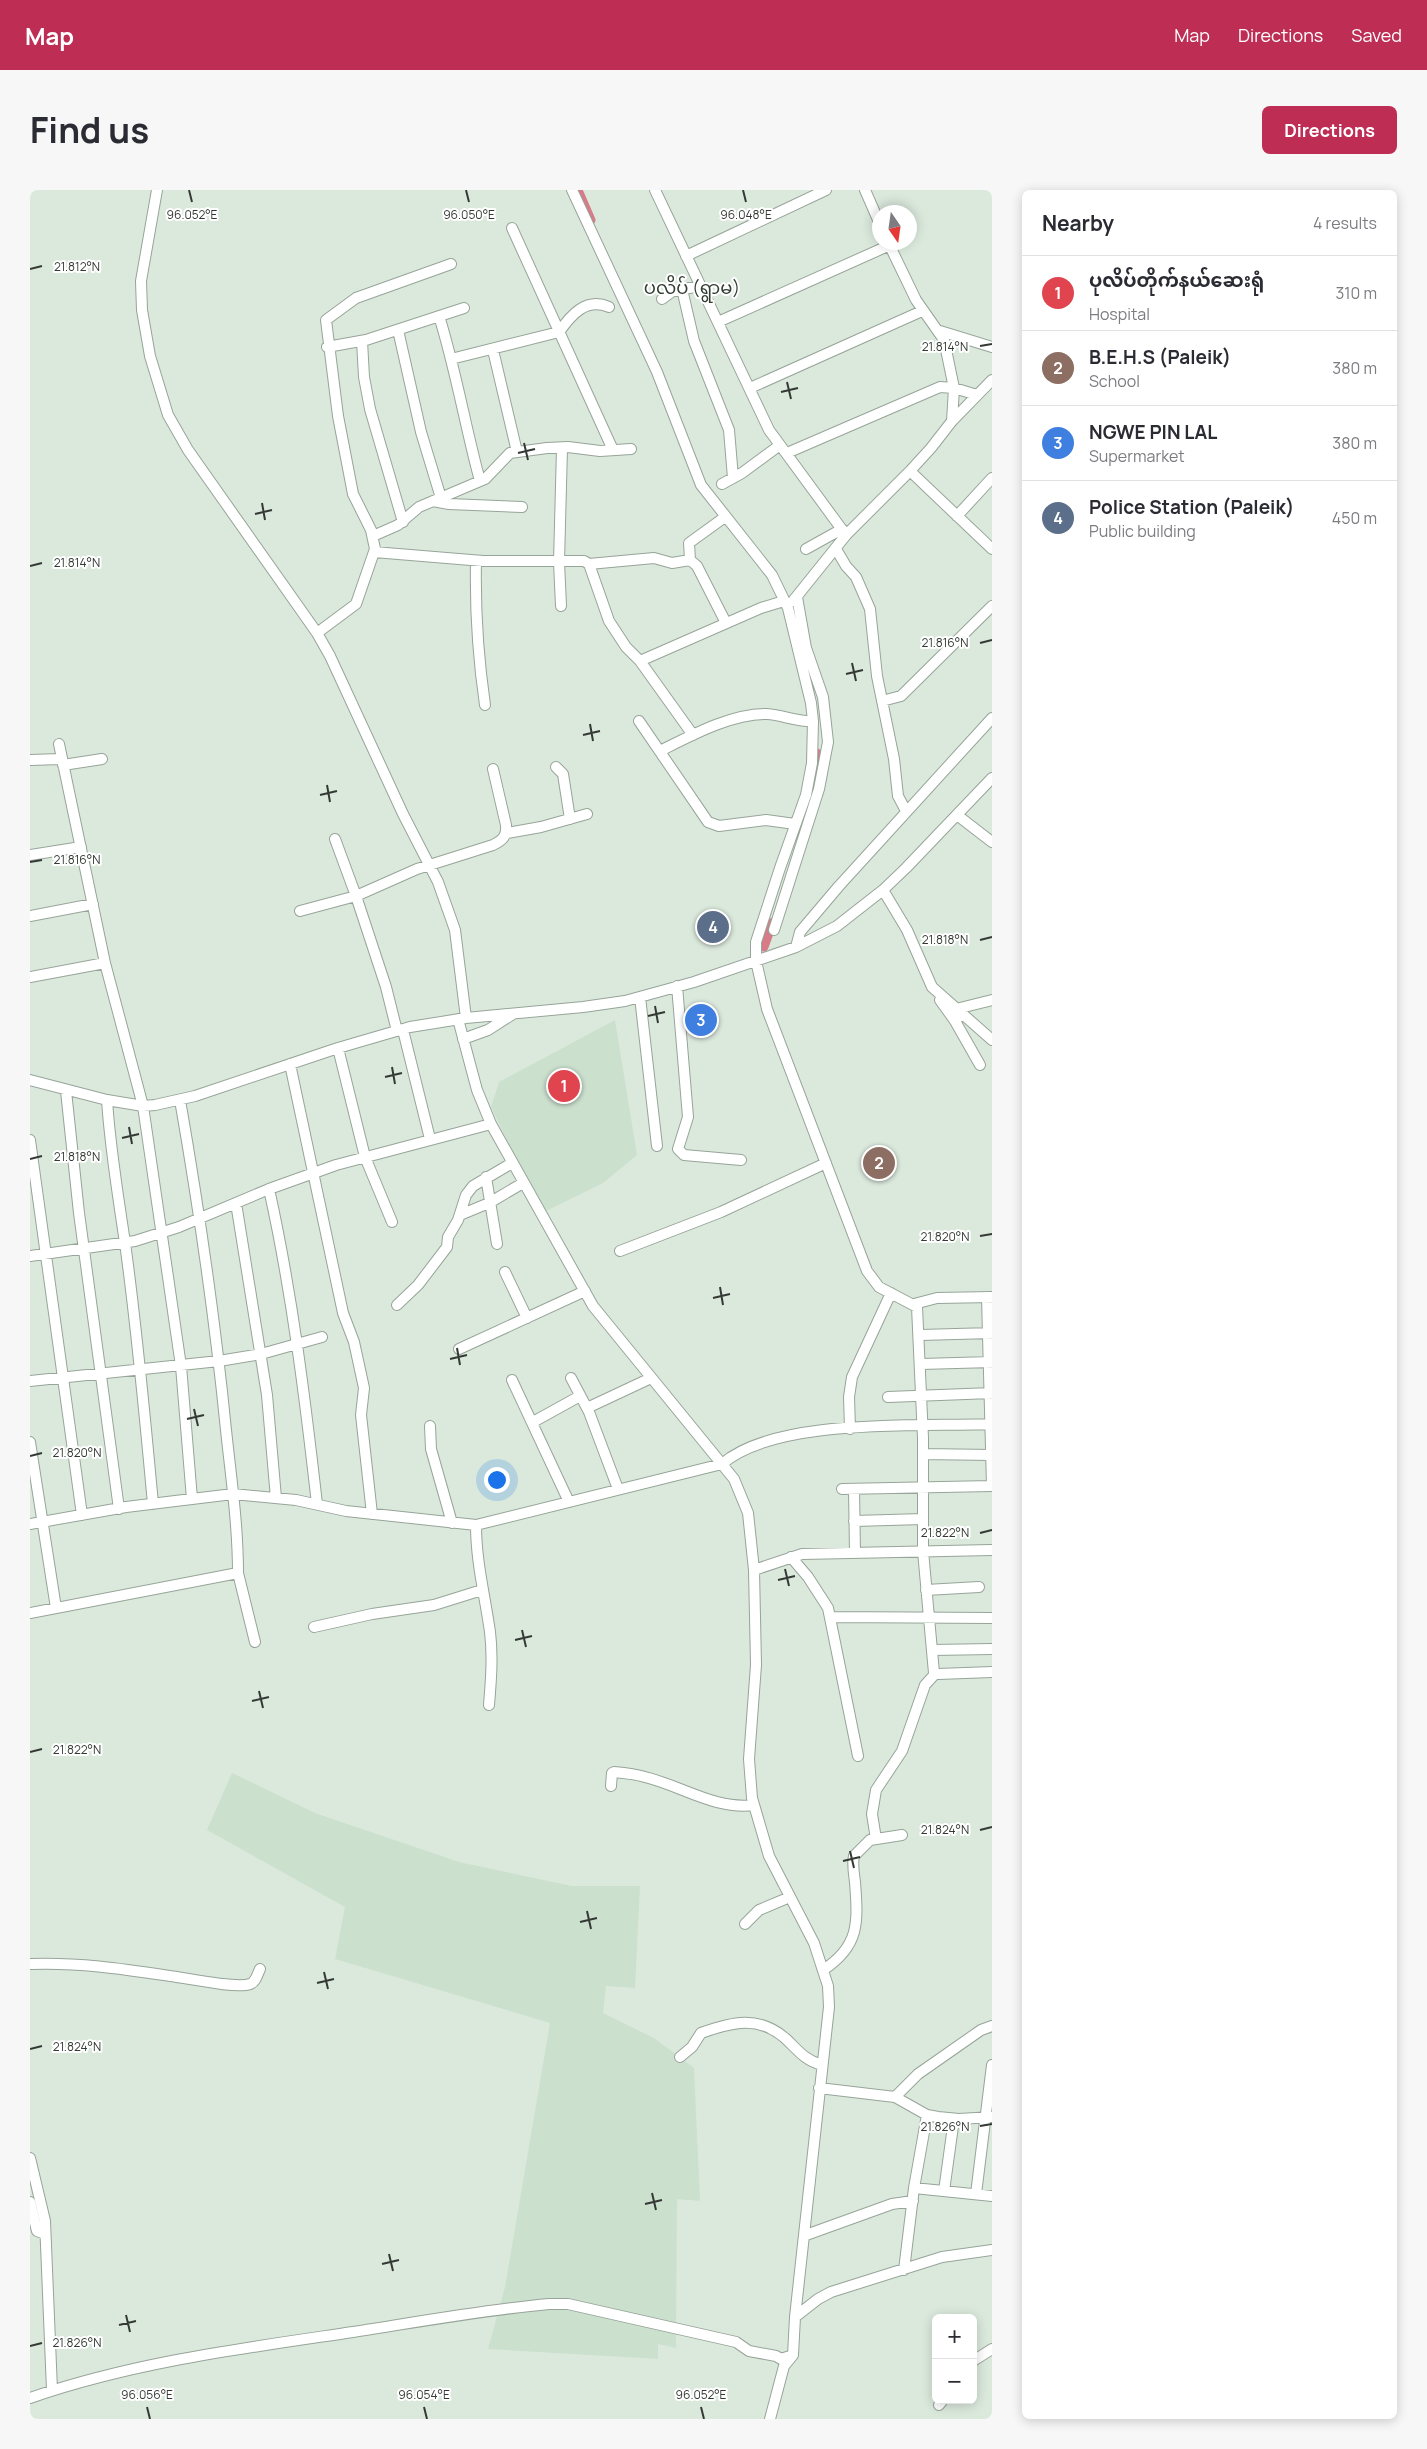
<!DOCTYPE html>
<html lang="en">
<head>
<meta charset="utf-8">
<style>
  :root { --surface:#fff; --page:#f7f7f7; --text:#2b2b33; --muted:#7c7c81; --line:#e1e1e2; --accent:#be2e54 }
  body { margin:0; font-family:Manrope,"Noto Sans Myanmar",sans-serif; background:var(--page); color:var(--text) }
  .controls { position:absolute; right:15px; bottom:15px; display:grid; overflow:hidden; border-radius:8px; box-shadow:0 2px 12px #0003 }
  .controls button { width:45px; height:45px; display:grid; place-items:center; padding:0; border:0; border-bottom:1px solid var(--line); background:var(--surface); color:var(--text); font:25px sans-serif }
  .compass { position:absolute; left:842px; top:15px; width:45px; height:45px; border-radius:50%; background:var(--surface); box-shadow:0 2px 12px #0003; rotate:167deg }
  .you { position:absolute; left:466px; top:1289px; width:18px; height:18px; margin:-12px; border:4px solid #fff; border-radius:50%; background:#1a73e8; box-shadow:0 0 0 8px #1a73e833 }
  .badge { display:grid; place-items:center; width:32px; height:32px; border-radius:50%; background:var(--accent); color:#fff; font-size:16px; font-weight:700 }
  .pin { position:absolute; translate:-50% -50%; border:2px solid #fff; box-shadow:0 1px 5px #0006 }
  .list { margin:0; padding:0; list-style:none }
  h2 { display:flex; justify-content:space-between; align-items:center; height:65px; margin:0; padding:0 20px; font-size:21px }
  h2 small { font-size:16px; font-weight:400; color:var(--muted) }
  .list li { display:grid; grid-template-columns:32px 1fr auto; gap:15px; align-items:center; box-sizing:border-box; height:75px; padding:0 20px; border-top:1px solid var(--line) }
  .list b { display:block; font-size:19px; white-space:nowrap }
  .list p { margin:0; font-size:16px; white-space:nowrap; color:var(--muted) }
  .list em { font-size:16px; font-style:normal; color:var(--muted) }
  .map { position:relative; flex:none; width:962px; height:2229px; overflow:hidden; border-radius:8px }
  header { display:flex; align-items:center; gap:30px; box-sizing:border-box; height:70px; padding:0 25px; background:var(--accent); color:#fff }
  header strong { font-size:24px }
  nav { display:flex; gap:28px; margin-inline-start:auto; font-size:18px }
  .intro { display:flex; align-items:center; justify-content:space-between; box-sizing:border-box; height:120px; padding:0 30px }
  h1 { margin:0; font-size:35px }
  .button { padding:12px 22px; border-radius:8px; background:var(--accent); color:#fff; font-size:18px; font-weight:700 }
  main { display:flex; gap:30px; padding:0 30px }
  aside { flex:1; background:var(--surface); border-radius:8px; box-shadow:0 2px 12px #0003 }
  .map>svg:first-child { display:block }
  .built { fill:#cce0ce }
  .lines { fill:none; stroke-linecap:round; stroke-linejoin:round }
  .canal { stroke:#d77b89; stroke-width:9 }
  .minor-casing { stroke:#97a499; stroke-width:12 }
  .minor { stroke:#fff; stroke-width:10 }
  .ticks { fill:none; stroke:#343935; stroke-width:2 }
  .labels { text-anchor:middle; dominant-baseline:central; stroke-width:4; stroke-linejoin:round; paint-order:stroke }
  .quarter-label { font-size:18px; fill:#323d33; stroke:#fff }
  .ticks-label { font-size:12px; text-anchor:middle; fill:#343935; stroke:#fff; stroke-width:4; stroke-linejoin:round; paint-order:stroke }
</style>
</head>
<body>
<header>
<strong>Map</strong>
<nav><a>Map</a><a>Directions</a><a>Saved</a></nav>
</header>
<div class="intro"><h1>Find us</h1><a class="button">Directions</a></div>
<main>
<div class="map">
<svg width="962" height="2229" viewBox="0 0 962 2229">
  <rect width="100%" height="100%" fill="#dbe9dd"/>
  <path class="built" d="M585,830L607,965L573,993L512,1023L461,917L469,892Z
    M202,1583L285,1623L429,1672L542,1696H610L605,1798L576,1796L573,1823L624,1848L664,1878L670,2011L647,2009L646,2158L628,2154V2169L458,2159L475,2097L520,1833L305,1769L315,1717L177,1640Z"/>
  <g class="lines">
    <path class="canal" d="M548,0L561,30
      M773,633L787,580V563
      M734,757L743,732"/>
    <g class="minor-casing">
      <path id="minor" d="M127,0L111,91L112,120L120,166L138,225L158,260L287,443L300,466L373,624L408,692L425,740L436,828
        M542,0L627,182L671,295L742,385L758,418L781,513L783,531L782,573L776,605L750,678L726,752V771L737,819L837,1081L849,1097L887,1117L893,1248V1361L904,1483L908,1484L962,1482
        M625,0L739,240L816,345
        M835,0L849,32
        M482,38L583,260
        M858,52L886,110L914,150L924,198L922,231
        M656,66L796,0
        M652,99L664,151L699,240L703,288
        M632,109L643,101L670,96
        M409,126C426,180 435,236 450,291
        M688,132L860,55
        M368,140L391,242L411,308
        M910,141L962,157
        M332,151L334,187L340,219L373,332
        M297,157L336,150L434,118
        M463,160L487,262
        M421,169L529,142C541,125 556,107 579,117
        M720,198L892,121
        M757,263L910,197L924,198L947,205
        M880,281L962,359
        M692,294L712,283L750,255
        M403,311L419,314L492,317
        M927,326L962,288
        M343,346L368,335L389,317L455,289L480,263L517,258L538,257L570,261L601,259
        M776,359L812,339
        M806,359L816,376L826,387L840,419L847,486L864,569L868,606L876,621
        M344,362L453,371H554L559,374L579,431L596,457L610,471L663,545
        M660,370L659,353L695,327
        M446,371C445,420 448,467 455,515
        M559,374L624,368L642,373L660,370L667,376L696,433
        M763,411L816,345L880,281L901,258L922,231L962,190
        M531,416L529,372L532,258
        M287,443L326,414L345,359L341,340L323,304L308,226L296,130L326,108L421,74
        M610,471L731,418L754,411
        M852,511L871,506L962,416
        M609,531L678,632L689,636L736,630L765,634
        M29,554L75,773L113,916L151,1176L162,1309
        M630,561C660,546 702,523 737,524C753,525 767,532 783,531
        M0,570L31,569
        M33,575L72,569
        M526,577L533,584L540,629
        M927,625L962,652
        M477,643L511,637L557,624
        M0,665L51,657
        M853,700L877,740L902,797L962,850
        M270,721L326,706L305,649
        M0,726L63,714
        M744,740L789,599L798,552L793,507L776,458L767,407
        M766,757L770,742L809,696L962,528
        M0,787L75,773
        M647,796L658,927L648,959L654,965L711,970
        M610,807L627,956
        M910,810L925,831
        M926,819L962,810
        M931,824L925,831L950,875
        M428,829L447,900L461,934L563,1116L704,1289L718,1323L724,1380L726,1475L719,1569L722,1608L739,1666L784,1753L798,1796L799,1817L765,2127
        M373,840L400,949
        M367,841L356,797L326,706L387,679L463,655C473,650 477,646 476,635L463,579
        M433,849L458,840L483,824
        M308,858L335,967L362,1032
        M260,874L313,1123L324,1152L334,1198L331,1225L342,1324
        M0,890L77,910L113,916L125,915L165,906L308,858L380,837L436,828L553,817L595,811L664,792L766,757L807,736L853,700L876,678L962,588
        M36,901L49,1023L89,1319
        M77,910C80,958 88,1005 95,1053C107,1139 115,1227 123,1314
        M0,950L52,1325
        M456,987L467,1054
        M239,999C262,1103 275,1208 287,1314
        M206,1013L237,1205L246,1308
        M430,1025L459,1013L493,993
        M590,1061L691,1022L796,973
        M0,1066L105,1051L149,1037L239,999L306,975L461,934
        M475,1082L497,1128
        M957,1107L962,1296
        M884,1114L907,1108L962,1107
        M367,1115L388,1095L417,1057L418,1047L428,1030L436,1005L443,996L482,973
        M890,1145L962,1143
        M429,1159L555,1101
        M891,1174L962,1172
        M541,1188L559,1222L588,1299
        M482,1190L539,1312
        M0,1191L189,1171L231,1164L292,1147
        M858,1207L962,1203
        M557,1218L621,1188
        M503,1232L550,1206
        M400,1236L401,1259L422,1333
        M820,1239L819,1207L822,1187L861,1103
        M0,1252L26,1418
        M893,1264L962,1265
        M812,1299L962,1296
        M824,1299L825,1363
        M824,1331L893,1329
        M0,1334L96,1317L203,1304L266,1310L316,1321L446,1335L692,1274C746,1227 891,1237 962,1234
        M446,1335C446,1372 455,1406 460,1442C463,1466 461,1491 459,1515
        M761,1367L778,1387L798,1418L828,1566
        M724,1380L772,1364L962,1360
        M208,1383L225,1452
        M896,1400L949,1397
        M0,1423L208,1383C208,1335 201,1287 196,1240C185,1129 169,1019 150,910
        M801,1427L962,1428
        M284,1437L342,1424L404,1415L452,1400
        M902,1460L962,1459
        M581,1596L582,1583L584,1582C595,1583 605,1584 615,1587C652,1596 685,1620 724,1615
        M846,1649L842,1624L846,1600L872,1561L895,1495L905,1484
        M715,1734L729,1720L760,1707
        M0,1774C47,1772 93,1779 140,1786C157,1788 206,1799 220,1794C226,1792 227,1785 230,1779
        M793,1780C830,1756 828,1732 825,1692C824,1684 822,1674 824,1666L840,1650L872,1645
        M650,1867L662,1857L671,1843C702,1832 728,1825 755,1848C768,1860 774,1870 792,1875
        M789,1898L865,1907L897,1925L908,1927L929,1929L962,1927
        M865,1907L888,1884L951,1840L962,1836
        M0,1968L15,2031L22,2200
        M884,1998L962,2006
        M914,2001L924,1929
        M946,2004L962,1875
        M0,2012L7,2041L15,2044
        M776,2045L862,2014L883,2011
        M874,2080L884,1998L897,1925
        M943,2171L962,2159
        M0,2208C104,2172 215,2158 323,2142C388,2132 453,2120 519,2114H538L706,2152L719,2161L746,2166L751,2169L763,2165L765,2127L788,2109L801,2102L912,2067L962,2060
        M909,2215L913,2210
        M740,2229L754,2176L763,2165"/>
    </g>
    <use href="#minor" class="minor"/>
  </g>
  <path class="ticks" d="M159,0L162,12M436,0L439,12M713,0L716,12M0,79L12,76M950,156L962,154M757,192L761,209M751,202L768,198M494,253L498,270M488,263L505,259M232,313L235,330M225,324L242,320M0,376L12,373M950,453L962,450M822,473L826,491M816,484L833,480M560,534L563,551M553,545L570,541M297,595L300,612M290,605L307,601M0,672L12,670M950,750L962,747M625,816L628,833M618,826L635,822M362,877L365,894M355,887L372,883M99,937L102,954M92,948L109,944M0,969L12,966M950,1046L962,1044M690,1097L693,1115M683,1108L700,1104M427,1158L430,1175M420,1169L437,1165M164,1219L168,1236M157,1229L174,1225M0,1266L12,1263M950,1343L962,1340M755,1379L759,1396M748,1390L765,1386M492,1440L496,1457M485,1450L502,1446M229,1501L233,1518M222,1511L239,1507M0,1562L12,1559M950,1640L962,1637M820,1661L824,1678M813,1671L830,1667M557,1721L561,1739M550,1732L567,1728M294,1782L298,1799M287,1793L304,1789M0,1859L12,1856M950,1936L962,1934M622,2003L626,2020M615,2014L632,2010M359,2064L363,2081M352,2074L369,2070M96,2125L100,2142M89,2135L106,2131M0,2156L12,2153M117,2217L120,2229M394,2217L397,2229M671,2217L674,2229"/>
  <g class="labels">
    <g class="quarter-label">
      <text x="662" y="97">ပလိပ် (ရွာမ)</text>
    </g>
  </g>
  <g class="ticks-label">
    <text x="162" y="29">96.052°E</text>
    <text x="439" y="29">96.050°E</text>
    <text x="716" y="29">96.048°E</text>
    <text x="47" y="81">21.812°N</text>
    <text x="915" y="161">21.814°N</text>
    <text x="47" y="377">21.814°N</text>
    <text x="915" y="457">21.816°N</text>
    <text x="47" y="674">21.816°N</text>
    <text x="915" y="754">21.818°N</text>
    <text x="47" y="971">21.818°N</text>
    <text x="915" y="1051">21.820°N</text>
    <text x="47" y="1267">21.820°N</text>
    <text x="915" y="1347">21.822°N</text>
    <text x="47" y="1564">21.822°N</text>
    <text x="915" y="1644">21.824°N</text>
    <text x="47" y="1861">21.824°N</text>
    <text x="915" y="1941">21.826°N</text>
    <text x="47" y="2157">21.826°N</text>
    <text x="117" y="2209">96.056°E</text>
    <text x="394" y="2209">96.054°E</text>
    <text x="671" y="2209">96.052°E</text>
  </g>
</svg>
<div class="controls">
<button>+</button>
<button>−</button>
</div>
<svg class="compass" viewBox="-18 -18 36 36"><path d="M0-13l5 13h-10z" fill="#e53935"/><path d="M0 13l5-13h-10z" fill="#7c7c81"/></svg>
<div class="you"></div>
<div class="pin badge" style="left:534px;top:896px;background:#e0444e">1</div>
<div class="pin badge" style="left:849px;top:973px;background:#8d6e63">2</div>
<div class="pin badge" style="left:671px;top:830px;background:#3f7fe0">3</div>
<div class="pin badge" style="left:683px;top:737px;background:#5c6f8a">4</div>
</div>
<aside>
<h2>Nearby<small>4 results</small></h2>
<ul class="list">
<li><span class="badge" style="background:#e0444e">1</span><div><b>ပုလိပ်တိုက်နယ်ဆေးရုံ</b><p>Hospital</p></div><em>310 m</em></li>
<li><span class="badge" style="background:#8d6e63">2</span><div><b>B.E.H.S (Paleik)</b><p>School</p></div><em>380 m</em></li>
<li><span class="badge" style="background:#3f7fe0">3</span><div><b>NGWE PIN LAL</b><p>Supermarket</p></div><em>380 m</em></li>
<li><span class="badge" style="background:#5c6f8a">4</span><div><b>Police Station (Paleik)</b><p>Public building</p></div><em>450 m</em></li>
</ul>
</aside>
</main>
</body>
</html>
